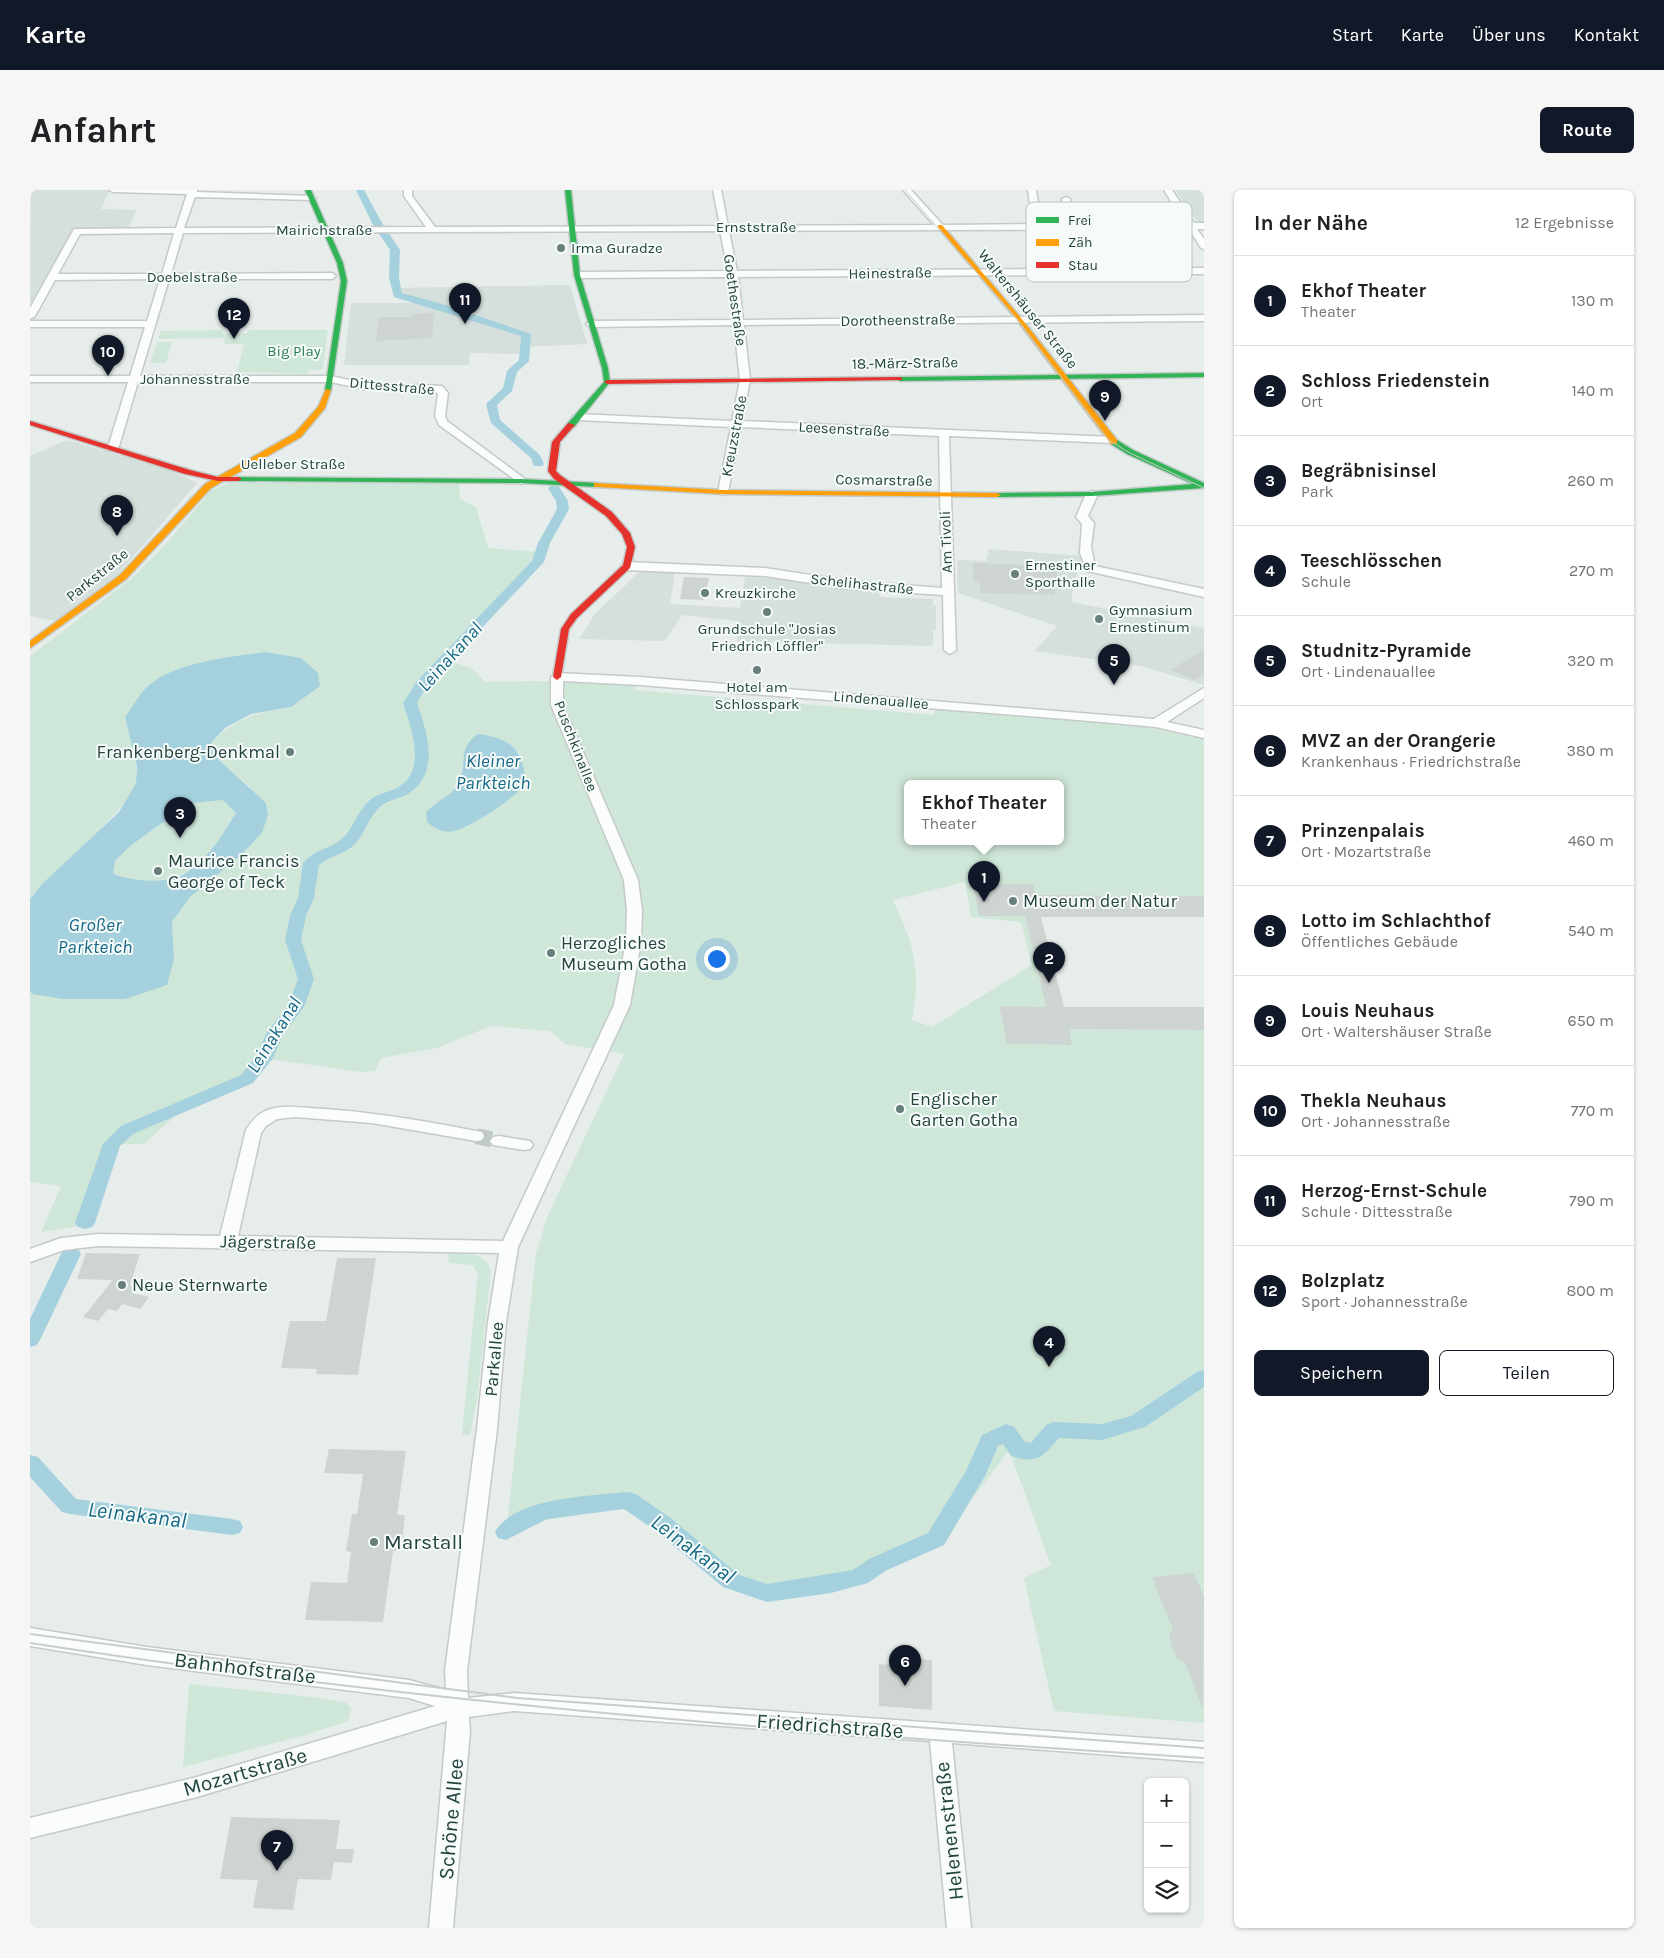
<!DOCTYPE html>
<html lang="de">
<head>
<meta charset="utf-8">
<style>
  :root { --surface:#fff; --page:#f6f6f6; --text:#202124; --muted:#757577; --line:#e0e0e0; --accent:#111827 }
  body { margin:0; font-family:Karla,sans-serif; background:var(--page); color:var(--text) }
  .controls { position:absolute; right:15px; bottom:15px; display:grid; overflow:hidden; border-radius:8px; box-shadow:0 1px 4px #0004 }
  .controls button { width:45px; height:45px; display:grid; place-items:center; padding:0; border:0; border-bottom:1px solid var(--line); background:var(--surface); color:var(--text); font:25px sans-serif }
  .you { position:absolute; left:686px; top:768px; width:18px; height:18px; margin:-12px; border:4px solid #fff; border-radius:50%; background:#1a73e8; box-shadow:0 0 0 8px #1a73e833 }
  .badge { display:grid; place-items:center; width:32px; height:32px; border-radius:50%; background:var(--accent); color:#fff; font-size:16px; font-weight:700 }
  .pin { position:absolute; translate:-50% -41px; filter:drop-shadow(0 1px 2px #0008) }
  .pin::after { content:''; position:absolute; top:26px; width:18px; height:15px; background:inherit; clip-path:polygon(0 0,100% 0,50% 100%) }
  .popup { position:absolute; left:874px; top:590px; width:160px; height:65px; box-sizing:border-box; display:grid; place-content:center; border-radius:8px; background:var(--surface); filter:drop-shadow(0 1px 4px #0005); font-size:16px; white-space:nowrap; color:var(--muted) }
  .popup b { font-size:19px; color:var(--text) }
  .popup::after { content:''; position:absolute; left:50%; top:100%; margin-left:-10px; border:10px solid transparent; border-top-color:var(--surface) }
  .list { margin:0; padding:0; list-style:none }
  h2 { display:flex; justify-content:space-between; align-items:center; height:65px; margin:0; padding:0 20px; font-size:21px }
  h2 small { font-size:16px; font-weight:400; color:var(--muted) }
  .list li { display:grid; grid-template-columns:32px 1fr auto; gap:15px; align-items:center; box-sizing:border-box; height:90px; padding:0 20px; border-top:1px solid var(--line) }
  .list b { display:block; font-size:19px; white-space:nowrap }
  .list p { margin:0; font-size:16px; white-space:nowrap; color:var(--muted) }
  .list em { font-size:16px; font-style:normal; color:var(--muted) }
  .actions { display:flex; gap:10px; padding:15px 20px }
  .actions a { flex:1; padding:11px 0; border:1px solid var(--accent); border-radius:8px; text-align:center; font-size:18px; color:var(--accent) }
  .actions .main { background:var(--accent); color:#fff }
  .icon { flex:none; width:28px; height:28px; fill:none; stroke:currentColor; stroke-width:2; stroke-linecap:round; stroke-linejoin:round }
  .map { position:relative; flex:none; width:1174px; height:1738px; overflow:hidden; border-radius:8px }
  header { display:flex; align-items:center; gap:30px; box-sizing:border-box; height:70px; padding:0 25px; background:var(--accent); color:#fff }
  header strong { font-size:24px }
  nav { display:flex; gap:28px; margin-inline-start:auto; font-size:18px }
  .intro { display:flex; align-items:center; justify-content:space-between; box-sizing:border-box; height:120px; padding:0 30px }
  h1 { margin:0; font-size:35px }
  .button { padding:12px 22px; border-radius:8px; background:var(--accent); color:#fff; font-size:18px; font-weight:700 }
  main { display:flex; gap:30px; padding:0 30px }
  aside { flex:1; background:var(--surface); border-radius:8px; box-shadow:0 1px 4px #0004 }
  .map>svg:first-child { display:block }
  .built { fill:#d5dfdb }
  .green { fill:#cfe7d9; fill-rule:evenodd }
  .water { fill:#a5d1de; fill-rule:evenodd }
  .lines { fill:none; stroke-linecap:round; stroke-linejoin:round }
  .canal { fill:#a5d1de; fill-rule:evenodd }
  .building { fill:#ced4d2 }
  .street-tunnel { stroke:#c0cbc8; stroke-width:16; stroke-dasharray:16 8; stroke-linecap:butt }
  .street-casing { stroke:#c4cac8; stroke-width:3 }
  .fast-casing { stroke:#c2cbc8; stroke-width:3 }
  .slow-casing { stroke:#c2cbc8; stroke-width:3 }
  .jam-casing { stroke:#c2cbc8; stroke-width:3 }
  .street { fill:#fbfcfc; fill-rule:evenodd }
  .fast { fill:#30b455; fill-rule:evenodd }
  .slow { fill:#ff9f0a; fill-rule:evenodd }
  .jam { fill:#e5322d; fill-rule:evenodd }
  .tram-far1 { stroke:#c8cdcc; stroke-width:1 }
  .tram { stroke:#c8cdcc; stroke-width:2 }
  .poi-dot { fill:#677e7b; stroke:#f6fbf9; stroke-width:2 }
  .labels { text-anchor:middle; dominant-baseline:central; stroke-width:4; stroke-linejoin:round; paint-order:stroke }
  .far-street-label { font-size:15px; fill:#22433e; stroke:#f6fbf9 }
  .far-poi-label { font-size:15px; fill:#22433e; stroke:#f6fbf9; text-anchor:start }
  .far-park-label { font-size:15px; fill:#287e51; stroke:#f6fbf9 }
  .poi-label { font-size:18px; fill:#22433e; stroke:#f6fbf9; text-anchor:start }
  .street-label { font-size:18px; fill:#22433e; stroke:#f6fbf9 }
  .water-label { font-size:19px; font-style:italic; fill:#156986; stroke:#f6fbf9 }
  .near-poi-label { font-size:21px; fill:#22433e; stroke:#f6fbf9; text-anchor:start }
  .near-street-label { font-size:21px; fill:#22433e; stroke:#f6fbf9 }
  .near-water-label { font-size:22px; font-style:italic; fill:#156986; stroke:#f6fbf9 }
  .key { fill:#f6fbf9; stroke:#b6c4c1; stroke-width:1 }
  .key-label { font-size:14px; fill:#22433e }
</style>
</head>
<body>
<header>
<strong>Karte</strong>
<nav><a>Start</a><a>Karte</a><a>Über uns</a><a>Kontakt</a></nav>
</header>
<div class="intro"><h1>Anfahrt</h1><a class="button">Route</a></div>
<main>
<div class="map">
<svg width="1174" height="1738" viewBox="0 0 1174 1738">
  <rect width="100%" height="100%" fill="#e7edeb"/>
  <path class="built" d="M1,0H80L71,19L107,20L97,39H44L0,114Z
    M1145,0H1174V34H1169Z
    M540,95L557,154L493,157V164L440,163L439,175H314L321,113H385L365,104L363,98Z
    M37,250L139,280L167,293L89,383L26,431L0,426V266Z
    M959,359L1053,366L1044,393L1041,412L1174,438V495L1111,476L1005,461L1027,436L928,403L927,370L956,371Z
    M609,382L645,383L640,414L710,418L715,387L752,389L850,404V407L903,409V415H906V440H903V456L707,451L708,431L652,425L635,451L549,449L564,425Z"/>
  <path class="green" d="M193,140V144L217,143L219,140H298L292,180H279L278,184L207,182L214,154H194L195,148L128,149L131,141Z
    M127,152H142L136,173H120Z
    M199,293H429L430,309L446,317L458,358L510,362L491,387L411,468L443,479L455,492L506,491L606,496L605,500L904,525L906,518L1095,533L1174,549V706L1006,705L1003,694H942L949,726H995L1016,817L969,816L977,854L1042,855L1039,839L1174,840V1533L1024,1521L994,1388L1021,1375L979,1260L910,1351L836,1390L737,1405L698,1393L650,1352L600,1317L477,1336L506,1063L518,1025L594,864L535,854L520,841L461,836L407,858L351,868L345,881L332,882L247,870L235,872L221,887L145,926L114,954H87L56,1035L11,1042L31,996L0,992V802L33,809L144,769L142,732L160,707L210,666L221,598L189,570L181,553C206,527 227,523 261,517L236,462L182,470L139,484L95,527C99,545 109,573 106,590C102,620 22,680 0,709V466L101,389L133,357L182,300ZM489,562C503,603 483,605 453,627L401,617C423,605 432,589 434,565ZM878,593H1030V651H878ZM935,692L941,727L991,732L1002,775L902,837L882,830C891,780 885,756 863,710Z
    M193,610L206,623C196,640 172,676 154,684C132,695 105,691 83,685L85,671L99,657L126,637L163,613Z
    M419,1064C436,1064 455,1061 461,1081L447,1209L440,1246L432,1244L448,1084L443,1075L418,1073Z
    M159,1494L273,1506L315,1512L321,1518L318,1531L272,1546L153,1577Z"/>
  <path class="water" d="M236,462L271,468L288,483L290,496L261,517L221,524L195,538L181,553L189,570L236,613L238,625L232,643L210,666L160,707L142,732L144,769L137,795L95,809H33L3,804L0,802V709L12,694L89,622L106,593L107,577L95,527C102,518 108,506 116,498C143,472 200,467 236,462ZM193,610L206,623C193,644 177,670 156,683C137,695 102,691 83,684L85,671L99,657L126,637L163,613Z
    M447,544C468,546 488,553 493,575C495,582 496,590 492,597C485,609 438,638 425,641C415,644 403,638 397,632L396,623C405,611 423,606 429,591C438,570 427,561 447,544Z"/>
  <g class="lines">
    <path class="canal" d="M326,0H334L352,33L370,60L369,88L372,103L419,116L501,144L499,171L487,182L482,201L467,215L470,230L510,265L514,274L512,276H504L501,268L461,233L456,214L473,198L477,181L489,170L491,146L364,107L359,88L360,60L342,33Z
      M524,294L528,295L538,311L539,319L520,353L514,372L397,496L387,513C397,542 411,583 378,604C369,609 359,609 351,616C339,626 335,643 325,654C315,664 300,666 289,675L284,708L276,726L271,750L284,789L274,817L254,843L243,868L223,893L103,944L90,956L65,1033L62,1037L55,1039L48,1037L45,1033L73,954L91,936L211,885L226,867L237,842L258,816L268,789L255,750L260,726L268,708L273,673C282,661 298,659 309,651C323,642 326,622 339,611C347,603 357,603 367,598C398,581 381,538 373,513L387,491L502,371L508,353L527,319L526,311L518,298Z
      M41,1057L48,1059L51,1064L10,1150L7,1155L0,1157V1129L31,1064L34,1059Z
      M1174,1180V1197L1115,1237L1072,1250L1029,1248C1012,1268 1008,1274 981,1266L973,1254L968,1256L956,1284L914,1355L855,1381L838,1393L801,1403L737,1412L693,1397L626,1341L594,1319L517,1329L476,1350L468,1348L465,1342C484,1307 562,1306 598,1302L606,1304L642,1329L709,1385L737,1394L823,1380L839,1369L898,1343L936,1281L952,1245L976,1234L984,1237L995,1252L1001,1253L1016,1235L1023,1232L1072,1234L1101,1226L1167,1182Z
      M0,1265L8,1267L46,1309L202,1329L210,1331L213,1337L210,1343L202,1345L40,1324L32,1322L0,1287Z"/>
  </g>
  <path class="building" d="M404,123L402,148L346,151L349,127H381L382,124Z
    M943,373L1026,376L1028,397L1024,396L1025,405L950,403V393L944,392Z
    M654,387L679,388L674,410L650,409Z
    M1174,460V484L1165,490L1140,480Z
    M942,693L1003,694L1006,705L1174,706V727H1011L1034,817H1174V840L1039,839L1042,855L977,854L969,816L1016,817L995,726H949Z
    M56,1063L110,1064L100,1095L107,1097L102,1103L119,1107L110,1119L92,1114L87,1121L78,1119L68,1131L53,1127L83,1090L47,1089Z
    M307,1068H346L328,1185L286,1184L287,1179L251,1178L260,1131H296Z
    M299,1259L376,1261L367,1325H375L373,1344L370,1361H363L353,1432L275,1430L281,1392L317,1393L321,1362L316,1361L322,1324H327L333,1284L294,1283Z
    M1164,1383L1174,1407L1173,1519L1155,1473L1148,1470L1142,1458L1139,1445L1143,1440L1122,1387Z
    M876,1468L902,1470V1520L849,1516V1474L876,1476Z
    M201,1627L310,1630L306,1659H324L322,1673L304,1672L301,1690L268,1689L263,1720L223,1718L228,1690L190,1689Z"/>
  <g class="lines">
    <path class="street-tunnel" d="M446,946L469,951"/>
    <g class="street-casing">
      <path id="street" d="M79,0H167V2L282,6L286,8L282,10L165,7L154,38L396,37L374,6V0H382V6L405,37L690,36L683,0H691L698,36L904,35L873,0H881L913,35L1003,34L998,0H1006L1011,34H1036L1032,9L1036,7L1040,9L1045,34H1155L1134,0H1142L1164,33H1174V39H1167L1174,49V59L1171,58L1159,39L699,41L707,81L1174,78V84L708,87L713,130L1174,125V131L714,135L720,190L712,231L1082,247L1087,250L1082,253L919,246L926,460L920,464L914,460L913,405L820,399L735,386L597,380L591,376L597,372L735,378L820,391L912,398L909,246L711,237L698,302L693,305L688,302L701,237L547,230L542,227L547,224L702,231L710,190L704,135L561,137L556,134L561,131L703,130L699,87L547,88L543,85L547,82L698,81L690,41L153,43L141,84L302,83L306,86L302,89H139L110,186H301L333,193L412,196L418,203L415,226L417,231L495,289L496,291L491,294L409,235L405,226L408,204L405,201L333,199L301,192H108L89,256L84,260H76L75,258L79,254L98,192H0V186H100L115,137H0V131H117L130,89L25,90L5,126L0,129V118L44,39L146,38L157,4L83,2ZM144,43L132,84H28L50,44Z
        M1062,301L1068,304L1058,326L1064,333L1061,357L1065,376L1174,399V407L1057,381L1050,363L1052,334L1046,327L1056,304Z
        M527,483L610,487L1124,529L1174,498V508L1137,532L1174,540V548L1126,537L1072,532L610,495L533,491V515L608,690L612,721L611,752L600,815L488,1057L476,1132L467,1239L437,1481L438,1508L484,1503L1174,1552V1572L922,1553L941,1738H917L900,1551L484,1521L439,1527L440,1541L423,1738H399L417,1531L167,1607L0,1648V1628L167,1587L405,1516L379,1508L117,1475L0,1456V1438L117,1457L379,1490L416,1500L415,1481L447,1239L458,1132L469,1063L68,1056L34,1060L0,1072V1059L31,1048L68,1044L190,1046L216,940C221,932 226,925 235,921C250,915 264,917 280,918C336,921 391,930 446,941L452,942L454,946L452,950L446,951L342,933L265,927L247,929L236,936L231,943L208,1046L473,1051L584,815L596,752L597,721L594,690L521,515V487Z
        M469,946L500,951L503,955L500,959L494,960L463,955L460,951L463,947Z"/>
    </g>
    <g class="fast-casing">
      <path id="fast" d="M275,0H281L313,73L317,91L301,200L298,202L295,200L311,91L307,73Z
        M535,0H541L550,85L578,178L580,192L544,237H538V233L574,192L572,178L544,85Z
        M1174,183V187L870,191L867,189L870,187Z
        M1081,250H1087L1103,260L1174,293V298L1062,306L967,307L963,305L967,303L1062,302L1163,294L1097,264L1081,254Z
        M205,287L491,289L567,293L571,295L567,297L491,293L208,291L204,289Z"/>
    </g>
    <g class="slow-casing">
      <path id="slow" d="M908,35H912L991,128L1087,250V254H1081L987,130L908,37Z
        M296,199L301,200L295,218L271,247L181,298L96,389L0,458V451L90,385L175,294L265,243L288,217Z
        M564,293L693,300L967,303L971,305L967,307L693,304L567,297H564Z"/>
    </g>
    <g class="jam-casing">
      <path id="jam" d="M870,187L872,188V190L577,194L574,192L577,190Z
        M0,231L160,280L188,287H208L212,289L208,291H188L155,284L0,235Z
        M538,233L545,235L530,252L526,281L530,285L582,322L600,343L605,357L600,378L547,428L539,439L531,487L527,490L523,487L531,439L541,424L593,375L597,357L592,344L576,326L524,289L518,281L522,252Z"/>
    </g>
    <use href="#street" class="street"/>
    <use href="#fast" class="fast"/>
    <use href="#slow" class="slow"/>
    <use href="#jam" class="jam"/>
    <path class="tram-far1" d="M875,0L987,129L1079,250L1098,262L1174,298"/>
    <path class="tram" d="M0,1444L487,1508L1174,1558
      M0,1453C389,1513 781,1544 1174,1568"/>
  </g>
  <g class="poi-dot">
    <circle cx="531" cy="58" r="5"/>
    <circle cx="985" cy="384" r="5"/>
    <circle cx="675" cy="403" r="5"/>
    <circle cx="737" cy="422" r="5"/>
    <circle cx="1069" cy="429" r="5"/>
    <circle cx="727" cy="480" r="5"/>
    <circle cx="260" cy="562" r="5"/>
    <circle cx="128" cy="681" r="5"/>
    <circle cx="983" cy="711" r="5"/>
    <circle cx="521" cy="763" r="5"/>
    <circle cx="870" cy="919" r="5"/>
    <circle cx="92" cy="1095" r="5"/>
    <circle cx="344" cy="1352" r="5"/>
  </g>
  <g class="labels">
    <g class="far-street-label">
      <text x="726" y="37">Ernststraße</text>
      <text x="294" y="40">Mairichstraße</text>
      <text transform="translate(860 83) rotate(-1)">Heinestraße</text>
      <text x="162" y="87">Doebelstraße</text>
      <text transform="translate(705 110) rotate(82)">Goethestraße</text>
      <text transform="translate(998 119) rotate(51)">Waltershäuser Straße</text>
      <text transform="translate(868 130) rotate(-1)">Dorotheenstraße</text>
      <text transform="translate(875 173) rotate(-1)">18.-März-Straße</text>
      <text x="165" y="189">Johannesstraße</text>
      <text transform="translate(362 196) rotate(5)">Dittesstraße</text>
      <text transform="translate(814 239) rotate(3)">Leesenstraße</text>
      <text transform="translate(704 246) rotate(-79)">Kreuzstraße</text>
      <text x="263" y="274">Uelleber Straße</text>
      <text transform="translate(854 290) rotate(1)">Cosmarstraße</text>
      <text transform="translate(916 352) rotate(-92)">Am Tivoli</text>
      <text transform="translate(67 385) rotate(-39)">Parkstraße</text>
      <text transform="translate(832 394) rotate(6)">Schelihastraße</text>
      <text transform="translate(851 510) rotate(5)">Lindenauallee</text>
      <text transform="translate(546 556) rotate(69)">Puschkinallee</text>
    </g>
    <g class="far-poi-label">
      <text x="541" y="58">Irma Guradze</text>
      <text x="995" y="375">Ernestiner<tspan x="995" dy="17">Sporthalle</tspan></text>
      <text x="685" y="403">Kreuzkirche</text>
      <text x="1079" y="420">Gymnasium<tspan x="1079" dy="17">Ernestinum</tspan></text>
      <text x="737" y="439" text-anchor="middle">Grundschule "Josias<tspan x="737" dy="17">Friedrich Löffler"</tspan></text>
      <text x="727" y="497" text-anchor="middle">Hotel am<tspan x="727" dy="17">Schlosspark</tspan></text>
    </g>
    <g class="far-park-label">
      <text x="264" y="161">Big Play</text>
    </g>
    <g class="poi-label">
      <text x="250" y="562" text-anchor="end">Frankenberg-Denkmal</text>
      <text x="138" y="671">Maurice Francis<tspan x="138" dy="21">George of Teck</tspan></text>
      <text x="993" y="711">Museum der Natur</text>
      <text x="531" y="753">Herzogliches<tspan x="531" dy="21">Museum Gotha</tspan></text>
      <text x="880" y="909">Englischer<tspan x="880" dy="21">Garten Gotha</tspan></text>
      <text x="102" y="1095">Neue Sternwarte</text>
    </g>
    <g class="street-label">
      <text transform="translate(238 1052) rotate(1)">Jägerstraße</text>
      <text transform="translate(464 1169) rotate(-85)">Parkallee</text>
    </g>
    <g class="water-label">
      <text transform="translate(420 467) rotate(-48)">Leinakanal</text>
      <text x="463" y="571">Kleiner<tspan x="463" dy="22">Parkteich</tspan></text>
      <text x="65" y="735">Großer<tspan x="65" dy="22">Parkteich</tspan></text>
      <text transform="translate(244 845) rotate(-58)">Leinakanal</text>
    </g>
    <g class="near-poi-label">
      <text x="354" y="1352">Marstall</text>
    </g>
    <g class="near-street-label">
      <text transform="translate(215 1478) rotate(7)">Bahnhofstraße</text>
      <text transform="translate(800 1536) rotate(4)">Friedrichstraße</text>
      <text transform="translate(215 1582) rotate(-16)">Mozartstraße</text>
      <text transform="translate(421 1629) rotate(-85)">Schöne Allee</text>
      <text transform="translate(919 1641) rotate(-96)">Helenenstraße</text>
    </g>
    <g class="near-water-label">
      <text transform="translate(107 1325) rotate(7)">Leinakanal</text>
      <text transform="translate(663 1359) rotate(37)">Leinakanal</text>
    </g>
  </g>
  <rect x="996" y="12" width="166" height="80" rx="8" class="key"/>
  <rect x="1006" y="27" width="23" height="6" fill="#30b455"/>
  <rect x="1006" y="49" width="23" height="7" fill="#ff9f0a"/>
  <rect x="1006" y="72" width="23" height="6" fill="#e5322d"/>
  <g class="key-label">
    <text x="1038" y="35">Frei</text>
    <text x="1038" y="57">Zäh</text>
    <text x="1038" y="80">Stau</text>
  </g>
</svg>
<div class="controls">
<button>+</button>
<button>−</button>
<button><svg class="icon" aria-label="layers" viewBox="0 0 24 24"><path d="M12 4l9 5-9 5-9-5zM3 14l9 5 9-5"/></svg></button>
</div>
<div class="you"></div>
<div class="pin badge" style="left:954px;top:712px">1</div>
<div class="popup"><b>Ekhof Theater</b>Theater</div>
<div class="pin badge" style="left:1019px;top:793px">2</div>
<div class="pin badge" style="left:150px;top:648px">3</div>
<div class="pin badge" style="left:1019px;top:1177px">4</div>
<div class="pin badge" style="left:1084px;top:495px">5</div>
<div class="pin badge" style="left:875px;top:1496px">6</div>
<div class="pin badge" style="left:247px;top:1681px">7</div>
<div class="pin badge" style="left:87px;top:346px">8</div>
<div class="pin badge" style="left:1075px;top:231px">9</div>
<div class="pin badge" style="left:78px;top:186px">10</div>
<div class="pin badge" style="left:435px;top:134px">11</div>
<div class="pin badge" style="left:204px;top:149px">12</div>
</div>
<aside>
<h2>In der Nähe<small>12 Ergebnisse</small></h2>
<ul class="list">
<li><span class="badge">1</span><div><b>Ekhof Theater</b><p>Theater</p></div><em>130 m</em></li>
<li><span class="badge">2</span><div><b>Schloss Friedenstein</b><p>Ort</p></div><em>140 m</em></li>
<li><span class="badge">3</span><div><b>Begräbnisinsel</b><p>Park</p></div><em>260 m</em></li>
<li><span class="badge">4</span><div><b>Teeschlösschen</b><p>Schule</p></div><em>270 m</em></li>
<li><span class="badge">5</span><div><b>Studnitz-Pyramide</b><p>Ort · Lindenauallee</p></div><em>320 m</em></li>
<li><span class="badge">6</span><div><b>MVZ an der Orangerie</b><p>Krankenhaus · Friedrichstraße</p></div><em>380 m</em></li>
<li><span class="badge">7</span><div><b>Prinzenpalais</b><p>Ort · Mozartstraße</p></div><em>460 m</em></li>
<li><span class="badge">8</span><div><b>Lotto im Schlachthof</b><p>Öffentliches Gebäude</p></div><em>540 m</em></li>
<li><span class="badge">9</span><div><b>Louis Neuhaus</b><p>Ort · Waltershäuser Straße</p></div><em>650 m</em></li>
<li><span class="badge">10</span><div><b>Thekla Neuhaus</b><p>Ort · Johannesstraße</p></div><em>770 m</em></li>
<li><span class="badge">11</span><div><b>Herzog-Ernst-Schule</b><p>Schule · Dittesstraße</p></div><em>790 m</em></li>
<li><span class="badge">12</span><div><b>Bolzplatz</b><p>Sport · Johannesstraße</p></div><em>800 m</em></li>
</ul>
<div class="actions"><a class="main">Speichern</a><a>Teilen</a></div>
</aside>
</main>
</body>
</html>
